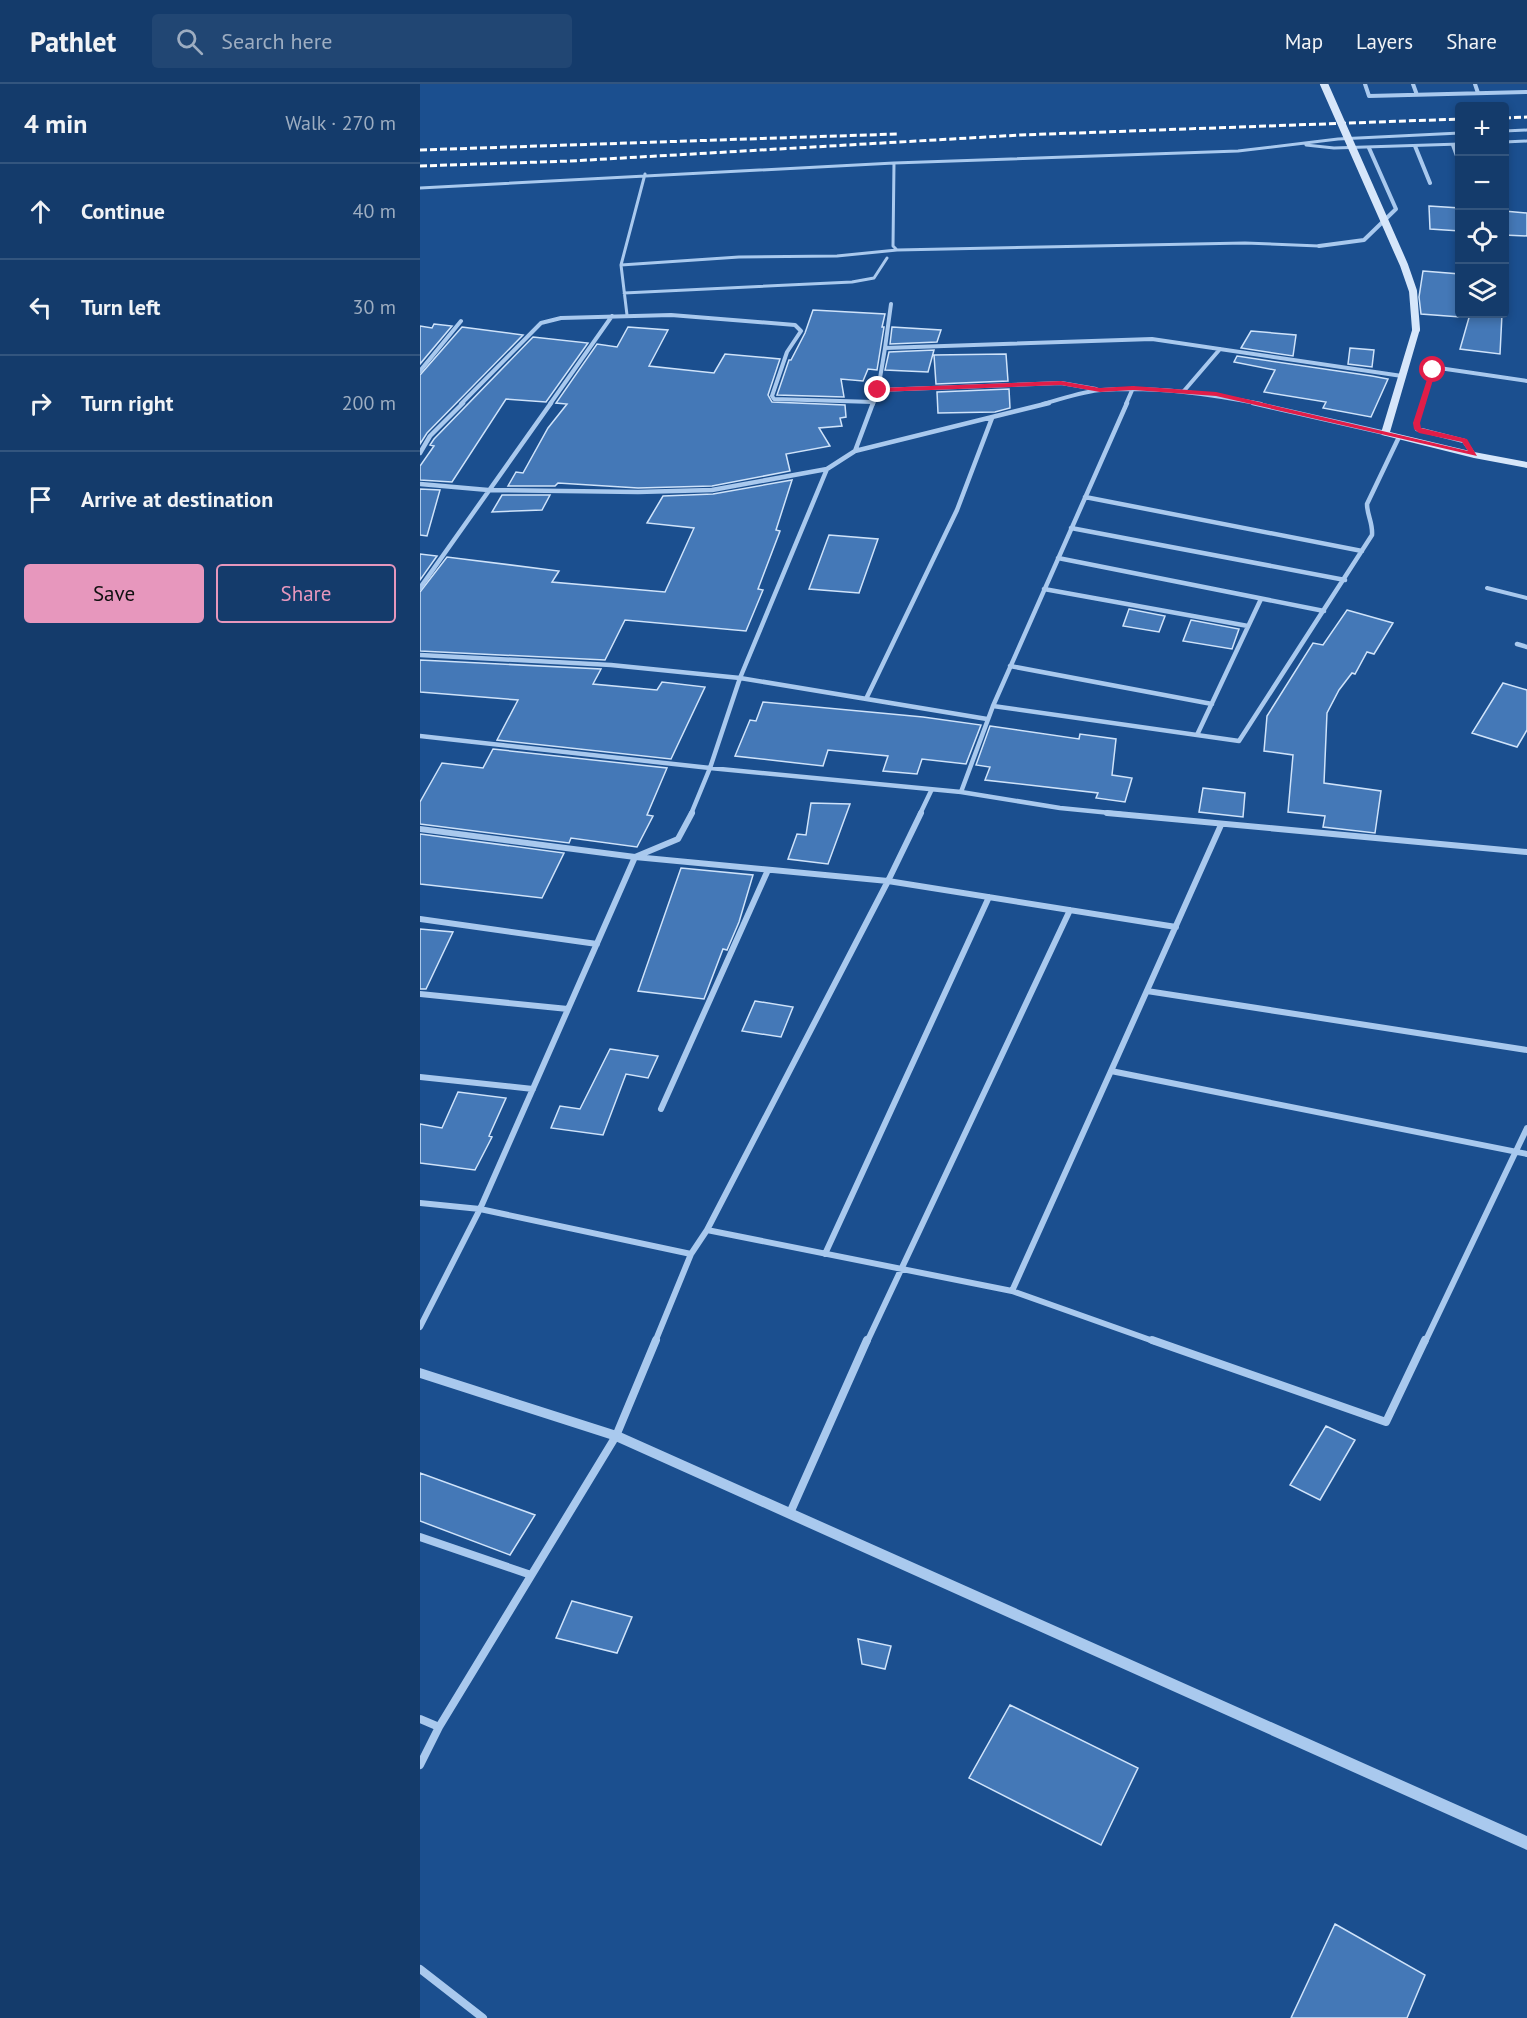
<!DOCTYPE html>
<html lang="en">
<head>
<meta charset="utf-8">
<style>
  :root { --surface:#143b6b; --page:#214673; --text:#f1f3f6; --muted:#9dadc1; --line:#33557e; --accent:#e797bd }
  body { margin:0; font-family:"PT Sans",sans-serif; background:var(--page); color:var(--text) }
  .controls { position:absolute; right:18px; top:18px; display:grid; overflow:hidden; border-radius:6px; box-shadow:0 3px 9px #0003 }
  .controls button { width:54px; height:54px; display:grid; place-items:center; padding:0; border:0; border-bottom:2px solid var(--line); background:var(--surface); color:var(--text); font:30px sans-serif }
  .stop { position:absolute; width:18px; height:18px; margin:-14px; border:4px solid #e11d48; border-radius:50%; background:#fff }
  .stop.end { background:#e11d48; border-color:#fff; box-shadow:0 2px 6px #0008 }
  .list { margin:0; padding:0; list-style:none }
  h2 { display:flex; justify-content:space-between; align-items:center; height:78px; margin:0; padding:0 24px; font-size:26px }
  h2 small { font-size:20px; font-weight:400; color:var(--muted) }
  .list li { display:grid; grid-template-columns:39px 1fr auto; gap:18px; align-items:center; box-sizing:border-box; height:96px; padding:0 24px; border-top:2px solid var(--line) }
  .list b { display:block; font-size:22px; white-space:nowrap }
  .list em { font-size:20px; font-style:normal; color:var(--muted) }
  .actions { display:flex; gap:12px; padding:18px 24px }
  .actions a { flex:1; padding:14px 0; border:2px solid var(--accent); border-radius:6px; text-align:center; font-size:21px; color:var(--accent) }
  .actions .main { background:var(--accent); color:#111 }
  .icon { flex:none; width:33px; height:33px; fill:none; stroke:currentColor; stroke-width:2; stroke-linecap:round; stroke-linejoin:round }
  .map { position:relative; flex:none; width:1107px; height:1934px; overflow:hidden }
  header { display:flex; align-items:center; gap:36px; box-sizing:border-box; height:84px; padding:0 30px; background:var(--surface); border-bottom:2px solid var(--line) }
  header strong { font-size:28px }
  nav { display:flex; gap:33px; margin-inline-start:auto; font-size:21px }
  .search { width:420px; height:54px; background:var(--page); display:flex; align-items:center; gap:15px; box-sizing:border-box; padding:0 21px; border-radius:6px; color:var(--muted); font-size:22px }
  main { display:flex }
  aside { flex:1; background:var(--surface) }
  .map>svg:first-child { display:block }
  .building { fill:#4478b7; stroke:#cfe3fa; stroke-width:1.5 }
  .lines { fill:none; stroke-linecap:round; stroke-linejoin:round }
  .service-far1 { stroke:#a9c9ee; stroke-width:3 }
  .service { stroke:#a9c9ee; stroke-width:4 }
  .minor-far3 { stroke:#a9c9ee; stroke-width:4 }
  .minor-far2 { stroke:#a9c9ee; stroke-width:4.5 }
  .minor-far1 { stroke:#a9c9ee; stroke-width:6 }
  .minor { stroke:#a9c9ee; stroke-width:8 }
  .tertiary { fill:#a9c9ee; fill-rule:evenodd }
  .secondary { fill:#d6e6fa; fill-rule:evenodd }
  .rail { stroke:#fff; stroke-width:3; stroke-dasharray:7 3; stroke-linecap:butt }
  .secondary-bridge { stroke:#d6e6fa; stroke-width:8 }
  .route { fill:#e11d48 }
</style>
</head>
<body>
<header>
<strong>Pathlet</strong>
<div class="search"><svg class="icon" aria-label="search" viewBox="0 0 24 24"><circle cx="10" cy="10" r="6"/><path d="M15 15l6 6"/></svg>Search here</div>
<nav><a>Map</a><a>Layers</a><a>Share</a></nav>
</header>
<main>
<aside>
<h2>4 min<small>Walk · 270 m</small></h2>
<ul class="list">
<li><svg class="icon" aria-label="ahead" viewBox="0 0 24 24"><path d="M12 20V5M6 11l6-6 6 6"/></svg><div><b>Continue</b></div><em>40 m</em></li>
<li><svg class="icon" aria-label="left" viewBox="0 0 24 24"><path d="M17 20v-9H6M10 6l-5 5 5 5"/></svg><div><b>Turn left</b></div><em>30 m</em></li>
<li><svg class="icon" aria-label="right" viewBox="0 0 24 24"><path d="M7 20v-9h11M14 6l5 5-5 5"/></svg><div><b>Turn right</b></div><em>200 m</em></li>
<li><svg class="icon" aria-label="arrive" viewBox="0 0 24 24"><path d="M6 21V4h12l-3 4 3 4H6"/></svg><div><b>Arrive at destination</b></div></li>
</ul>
<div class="actions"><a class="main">Save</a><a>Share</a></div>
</aside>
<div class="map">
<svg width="1107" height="1934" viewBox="0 0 1107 1934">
  <rect width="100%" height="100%" fill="#1b4f8f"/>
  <path class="building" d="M1009,122L1040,124V147L1010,145Z
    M1084,127L1107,129V152L1084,151Z
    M1003,187L1040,190V233L1001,230L999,213Z
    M393,226L465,230L462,243H464L457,286L448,285L443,297L421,295L424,313L357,311L369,276H371L385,249Z
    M1050,230H1082L1080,270L1040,265Z
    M14,240L32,242L0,280V242L12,244Z
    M42,243L103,251L7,349L0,360V291Z
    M208,243L248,246L229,282L294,289L305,270L360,275L348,311L352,318L425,321L426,333L420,334L422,342L399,344L410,362L366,370L370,387L292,402L218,404L138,399L135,402H88L96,388L103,389L128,344L147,320L136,319L177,260L197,263Z
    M472,243L521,246L517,258L470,260Z
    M831,247L876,251L873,272L821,264Z
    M113,253L168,259L126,318L86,315L32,398L0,396V382L14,362L10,361L14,355Z
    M930,264L954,266L952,283L928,280Z
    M514,266L508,288L465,286L469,268Z
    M586,270L588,297L516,300L514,271Z
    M817,272L952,292L968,295L951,333L903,324L906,318L844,308L855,286L814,278Z
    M589,305L590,324L575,328L518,329L517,308Z
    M372,396L356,446L360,447L338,505L343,506L326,547L205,536L185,576L0,567V508L27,473L139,487L132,498L245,508L274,444L227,439L243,412L293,410Z
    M0,405L20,406L7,452L0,451Z
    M82,411H130L122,426L72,428Z
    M409,451L458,455L439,509L389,505Z
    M0,470L17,472L0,496Z
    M709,525L745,532L739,548L703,542Z
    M927,526L973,539L954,570L947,568L935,590L932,589L919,606L907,629L904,699L961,707L955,749L903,743L905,732L868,728L873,671L844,667L847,632L893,559L903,561Z
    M771,536L819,545L812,565L763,557Z
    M0,576L181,585L173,600L237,606L242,598L285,603L251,675L77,656L98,616L0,608Z
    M1083,599L1107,606V646L1097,663L1052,649Z
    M343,618L503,633L561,641L546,680L502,675L497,690L463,687L468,672L408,666L403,682L315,672L330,636L336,637Z
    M570,642L659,655L660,650L696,655L692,691L712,694L705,718L676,714L678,709L565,696L570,683L556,681Z
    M73,665L247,684L227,731L233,732L217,763L151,754L149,759L0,740V718L22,679L63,684Z
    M783,704L825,709L823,733L779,728Z
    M391,719L430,720L408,780L368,775L377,750L386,751Z
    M0,750L144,769L122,814L0,800Z
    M261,784L333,791L319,838L307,866L303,865L284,915L218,907Z
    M0,845L33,848L6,905H0Z
    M335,917L373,923L361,953L322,947Z
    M190,965L238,972L228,994L206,990L183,1051L131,1044L140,1022L160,1025Z
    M38,1008L86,1014L69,1052L72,1053L55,1086L0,1079V1040L22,1044Z
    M906,1342L935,1356L900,1416L870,1401Z
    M0,1389L115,1431L90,1471L0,1437Z
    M152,1517L212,1533L197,1569L136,1554Z
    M438,1555L471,1562L465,1585L442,1580Z
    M590,1621L718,1684L681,1761L549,1694Z
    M915,1840L1005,1891L987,1934H871Z"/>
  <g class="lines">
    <path class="service-far1" d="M1084,47L1107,46
      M1084,58L1107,57
      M886,61L914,64L1040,60
      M474,79L473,162L477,166L825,159L899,162
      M225,90L201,181L319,173L417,172L477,166
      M0,104L474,79L818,67L918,55L1040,49
      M201,181L207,231
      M204,209L432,198L454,194L467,174"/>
    <path class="service" d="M1067,504L1107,514"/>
    <path class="minor-far3" d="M945,0L949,12L1107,8
      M993,0L997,11
      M1055,0L1058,9
      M1033,61L1040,80
      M995,62L1010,99
      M899,162L944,156L976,125L949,64
      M465,264L471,220
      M0,287L41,237
      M458,306L641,299L676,305
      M763,308L800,265
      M41,320L121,239L141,234L251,231L375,241L381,247L367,268L352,312L354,315L453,318
      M130,320L192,232
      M453,320L458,306L465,264L732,255L982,292
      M623,320C642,315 663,307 682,306C735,302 789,310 841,320
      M706,320L713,304
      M1002,320L1013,286L1019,284L1107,297"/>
    <path class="minor-far2" d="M833,319L965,349
      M1003,319L996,339L997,345L1044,357L1054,371
      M435,367L453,319
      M0,369L10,352L43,319
      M0,400L68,406L218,408L292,406L407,385L435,367L629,319
      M665,413L942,467
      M651,444L925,496
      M638,474L904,527
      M0,504L131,319
      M624,505L828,542
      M1097,560L1107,563
      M0,571L191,581L320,594L567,635
      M590,582L792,620
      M446,615L537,426L572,334
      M573,622L707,319
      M777,651L841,515
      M0,652L290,684L541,708L640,724L701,730
      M541,708L573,622L819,657L952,451C953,439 947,431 947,420L979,353
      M271,730L290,684L320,594L407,385
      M500,730L511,707"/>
    <path class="minor-far1" d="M687,729L1107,768
      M0,745L215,773L468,797L756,843
      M0,835L177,860
      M727,907L1107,966
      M0,910L148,925
      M691,987L801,741
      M0,993L113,1005
      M241,1025L348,786
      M0,1119L60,1125L271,1170
      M287,1146L468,797L501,729
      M405,1170L569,813
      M592,1207L736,1258
      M0,1243L60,1125L215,773L258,755L272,729
      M235,1258L271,1170L287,1146L592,1207L691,987L1107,1070
      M447,1258L650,826
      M1005,1258L1107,1044"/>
    <path class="minor" d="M732,1256L966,1338L1005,1256
      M370,1429L447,1256
      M0,1453L111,1491
      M0,1635L19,1643
      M0,1681L19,1643L196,1352L236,1256
      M0,1885L63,1934"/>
    <path class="tertiary" d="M0,1284L200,1348L1107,1752V1766L193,1356L0,1294Z"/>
    <path class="secondary" d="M993,243L1000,245L970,348L1054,368L1107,378V384L1054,374L962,351L961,349Z"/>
    <path class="rail" d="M1084,34L1107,33
      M0,66L477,50
      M0,82L151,77L601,51L1040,35"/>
    <path class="secondary-bridge" d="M904,0L984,181L993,207L996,245"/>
  </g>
  <path class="route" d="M1013,284L1016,286L1000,339L1001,344L1047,355L1057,372L796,312L713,306L680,308L641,301L458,308L455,306L458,304L641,297L680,304L713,302L796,308L1048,367L1042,358L999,349L994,345L993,339L1010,286Z"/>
</svg>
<div class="controls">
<button>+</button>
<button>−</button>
<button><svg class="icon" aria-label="locate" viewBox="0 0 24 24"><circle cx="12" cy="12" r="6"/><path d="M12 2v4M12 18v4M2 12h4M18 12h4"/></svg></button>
<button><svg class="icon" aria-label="layers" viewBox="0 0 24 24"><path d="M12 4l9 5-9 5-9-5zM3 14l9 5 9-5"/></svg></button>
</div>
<div class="stop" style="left:1013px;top:286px"></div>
<div class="stop end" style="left:458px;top:306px"></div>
</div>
</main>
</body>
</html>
